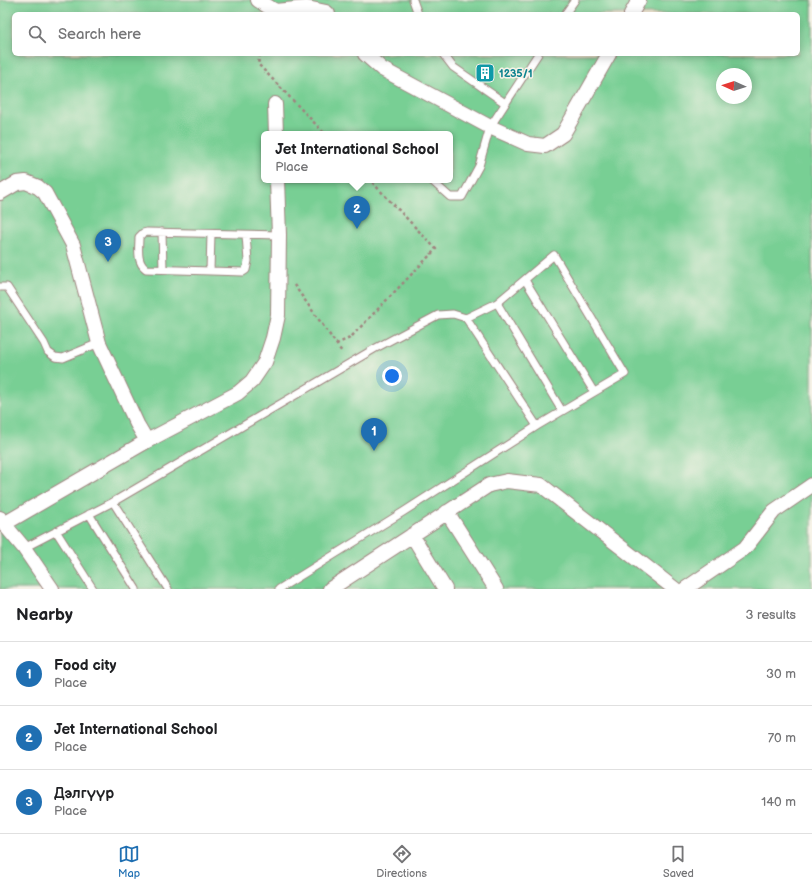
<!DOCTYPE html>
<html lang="en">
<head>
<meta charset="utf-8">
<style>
  :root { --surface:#fff; --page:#f6f6f6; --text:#202124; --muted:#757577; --line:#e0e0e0; --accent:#1f6fb2 }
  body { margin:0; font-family:"Balsamiq Sans",sans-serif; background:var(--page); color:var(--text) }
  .compass { position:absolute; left:716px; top:68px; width:36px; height:36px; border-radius:50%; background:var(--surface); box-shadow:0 2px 10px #0003; rotate:273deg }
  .you { position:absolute; left:392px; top:376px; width:14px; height:14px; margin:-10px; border:3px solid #fff; border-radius:50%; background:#1a73e8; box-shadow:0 0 0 6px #1a73e833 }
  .badge { display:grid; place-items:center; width:26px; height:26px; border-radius:50%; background:var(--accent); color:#fff; font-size:13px; font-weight:700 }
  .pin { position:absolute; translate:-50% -33px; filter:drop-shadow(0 1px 2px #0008) }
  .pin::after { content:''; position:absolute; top:21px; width:14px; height:12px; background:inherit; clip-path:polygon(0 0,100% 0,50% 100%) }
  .popup { position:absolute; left:261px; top:131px; width:192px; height:52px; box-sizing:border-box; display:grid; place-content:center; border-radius:6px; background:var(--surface); filter:drop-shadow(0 1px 3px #0005); font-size:13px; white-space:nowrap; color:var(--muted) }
  .popup b { font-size:15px; color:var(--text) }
  .popup::after { content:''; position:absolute; left:50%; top:100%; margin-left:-8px; border:8px solid transparent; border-top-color:var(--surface) }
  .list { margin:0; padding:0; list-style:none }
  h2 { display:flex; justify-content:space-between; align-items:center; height:52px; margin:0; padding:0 16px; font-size:17px }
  h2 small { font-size:13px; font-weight:400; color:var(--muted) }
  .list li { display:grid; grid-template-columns:26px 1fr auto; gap:12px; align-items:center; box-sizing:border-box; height:64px; padding:0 16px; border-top:1px solid var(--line) }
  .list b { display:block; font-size:15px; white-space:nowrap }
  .list p { margin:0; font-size:13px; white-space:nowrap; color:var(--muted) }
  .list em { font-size:13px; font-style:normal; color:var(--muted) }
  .icon { flex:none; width:22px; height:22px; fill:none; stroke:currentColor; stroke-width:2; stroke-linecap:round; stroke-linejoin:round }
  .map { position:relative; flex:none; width:812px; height:589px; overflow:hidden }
  .search { position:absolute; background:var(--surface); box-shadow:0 2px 10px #0003; left:12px; right:12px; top:12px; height:44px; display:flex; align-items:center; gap:10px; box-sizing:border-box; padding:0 14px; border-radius:6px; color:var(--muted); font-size:15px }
  .sheet { height:244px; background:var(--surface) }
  nav { display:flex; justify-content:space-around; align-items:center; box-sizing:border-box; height:56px; border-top:1px solid var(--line); background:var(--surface); font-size:11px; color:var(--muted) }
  nav a { display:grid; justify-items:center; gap:2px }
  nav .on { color:var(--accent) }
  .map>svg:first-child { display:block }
  .green { fill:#78cf94; stroke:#617760; fill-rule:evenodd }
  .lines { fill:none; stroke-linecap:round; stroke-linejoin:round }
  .service-casing { stroke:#9f837e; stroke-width:9 }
  .minor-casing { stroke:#9f837e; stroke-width:16 }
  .path { stroke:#9f837e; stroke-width:2.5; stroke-dasharray:3 3; stroke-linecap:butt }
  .service { stroke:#fff; stroke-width:7 }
  .minor { stroke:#fff; stroke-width:14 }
  .labels { text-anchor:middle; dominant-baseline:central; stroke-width:3; stroke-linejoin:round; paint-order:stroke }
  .culture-label { font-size:11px; font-weight:bold; fill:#0d838f; stroke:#f7f3e8; text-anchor:start }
</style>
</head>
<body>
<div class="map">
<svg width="812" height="589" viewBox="0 0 812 589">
  <rect width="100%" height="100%" fill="#f7f3e8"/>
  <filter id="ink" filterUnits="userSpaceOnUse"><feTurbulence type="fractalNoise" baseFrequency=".025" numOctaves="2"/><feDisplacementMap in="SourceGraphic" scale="8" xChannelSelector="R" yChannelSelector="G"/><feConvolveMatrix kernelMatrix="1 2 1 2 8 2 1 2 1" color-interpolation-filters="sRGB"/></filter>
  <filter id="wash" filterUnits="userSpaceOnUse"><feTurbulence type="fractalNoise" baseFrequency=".012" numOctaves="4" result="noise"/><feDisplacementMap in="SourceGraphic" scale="16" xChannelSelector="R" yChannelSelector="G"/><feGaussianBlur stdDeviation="0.9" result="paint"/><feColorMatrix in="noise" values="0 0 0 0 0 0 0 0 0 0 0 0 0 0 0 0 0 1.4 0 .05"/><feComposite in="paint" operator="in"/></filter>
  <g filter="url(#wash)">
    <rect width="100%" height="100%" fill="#f4e7d1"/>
    <path class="green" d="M0,0H812V589H0ZM14,14H798V54H14ZM722,74H746V98H722ZM264,134H450V180H264Z"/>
  </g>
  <g filter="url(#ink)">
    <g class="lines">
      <g class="service-casing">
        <path id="service" d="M413,0L418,14
          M565,14L575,0
          M443,54L453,67L505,103
          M431,180L450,197H462L479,166L490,127L538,54
          M162,232L163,269
          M246,235L248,261L246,270L243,272L146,269C136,262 139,248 139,237L143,233L147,232L279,235
          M210,271L211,234
          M525,280L594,392
          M0,287H7L44,343L48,352L55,357L63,358L99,343
          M497,303L562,411
          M466,318L497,303L554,255L625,374L537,426
          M113,502L168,589
          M89,514L136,589
          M56,531L93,589
          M24,548L113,502L374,349L438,315L453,314L466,318L537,426L403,512L279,589"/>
      </g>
      <g class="minor-casing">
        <path id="minor" d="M258,0L275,11L307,8L326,12L328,14
          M631,14L639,0
          M365,54L382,69L490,127L528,144L545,146L563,134L609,54
          M275,104L276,134
          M0,193L17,183L26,182L38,187L45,193L73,245L99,343L137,424L147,441
          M447,512L496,589
          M0,518L4,524L147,441L238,393L252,381L265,362L273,338L278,315L279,235L277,180
          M4,524L24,548L52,589
          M412,535L445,589
          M330,589L489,485L507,481L541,485L675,589
          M685,589L745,548L774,511L812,485"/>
      </g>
      <path class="path" d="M260,54L258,64L325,134
        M294,285L342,352
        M336,344L350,338L436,249L370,180"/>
      <use href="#service" class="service"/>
      <use href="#minor" class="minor"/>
    </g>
  </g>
  <defs>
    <g id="building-square" transform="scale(1)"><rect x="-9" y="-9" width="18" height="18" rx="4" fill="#0f9aa8" stroke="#f7f3e8"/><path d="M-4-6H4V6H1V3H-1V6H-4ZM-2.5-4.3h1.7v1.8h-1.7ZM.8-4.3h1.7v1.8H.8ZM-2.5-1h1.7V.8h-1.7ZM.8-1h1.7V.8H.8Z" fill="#fff"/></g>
  </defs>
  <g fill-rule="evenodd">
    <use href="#building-square" x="485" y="73"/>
  </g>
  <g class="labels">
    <g class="culture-label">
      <text x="499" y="73">1235/1</text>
    </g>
  </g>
</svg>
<svg class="compass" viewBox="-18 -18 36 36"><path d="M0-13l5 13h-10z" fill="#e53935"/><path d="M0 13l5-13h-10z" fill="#757577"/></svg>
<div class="you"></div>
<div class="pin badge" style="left:374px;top:451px">1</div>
<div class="pin badge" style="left:357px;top:229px">2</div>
<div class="popup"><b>Jet International School</b>Place</div>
<div class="pin badge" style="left:108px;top:262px">3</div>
<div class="search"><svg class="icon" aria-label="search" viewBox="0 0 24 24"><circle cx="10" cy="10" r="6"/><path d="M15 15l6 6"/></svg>Search here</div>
</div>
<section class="sheet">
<h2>Nearby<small>3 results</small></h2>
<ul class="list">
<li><span class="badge">1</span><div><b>Food city</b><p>Place</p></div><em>30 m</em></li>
<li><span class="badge">2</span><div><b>Jet International School</b><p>Place</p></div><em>70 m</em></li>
<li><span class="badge">3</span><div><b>Дэлгүүр</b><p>Place</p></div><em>140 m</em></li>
</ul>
</section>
<nav>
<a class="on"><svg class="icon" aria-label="map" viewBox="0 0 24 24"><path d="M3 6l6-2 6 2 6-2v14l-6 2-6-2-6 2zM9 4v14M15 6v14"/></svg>Map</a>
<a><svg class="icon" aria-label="directions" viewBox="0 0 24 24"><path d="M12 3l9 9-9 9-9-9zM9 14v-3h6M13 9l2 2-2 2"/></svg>Directions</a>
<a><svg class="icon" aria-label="saved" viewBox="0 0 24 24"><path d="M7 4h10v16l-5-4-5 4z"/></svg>Saved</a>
</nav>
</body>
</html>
